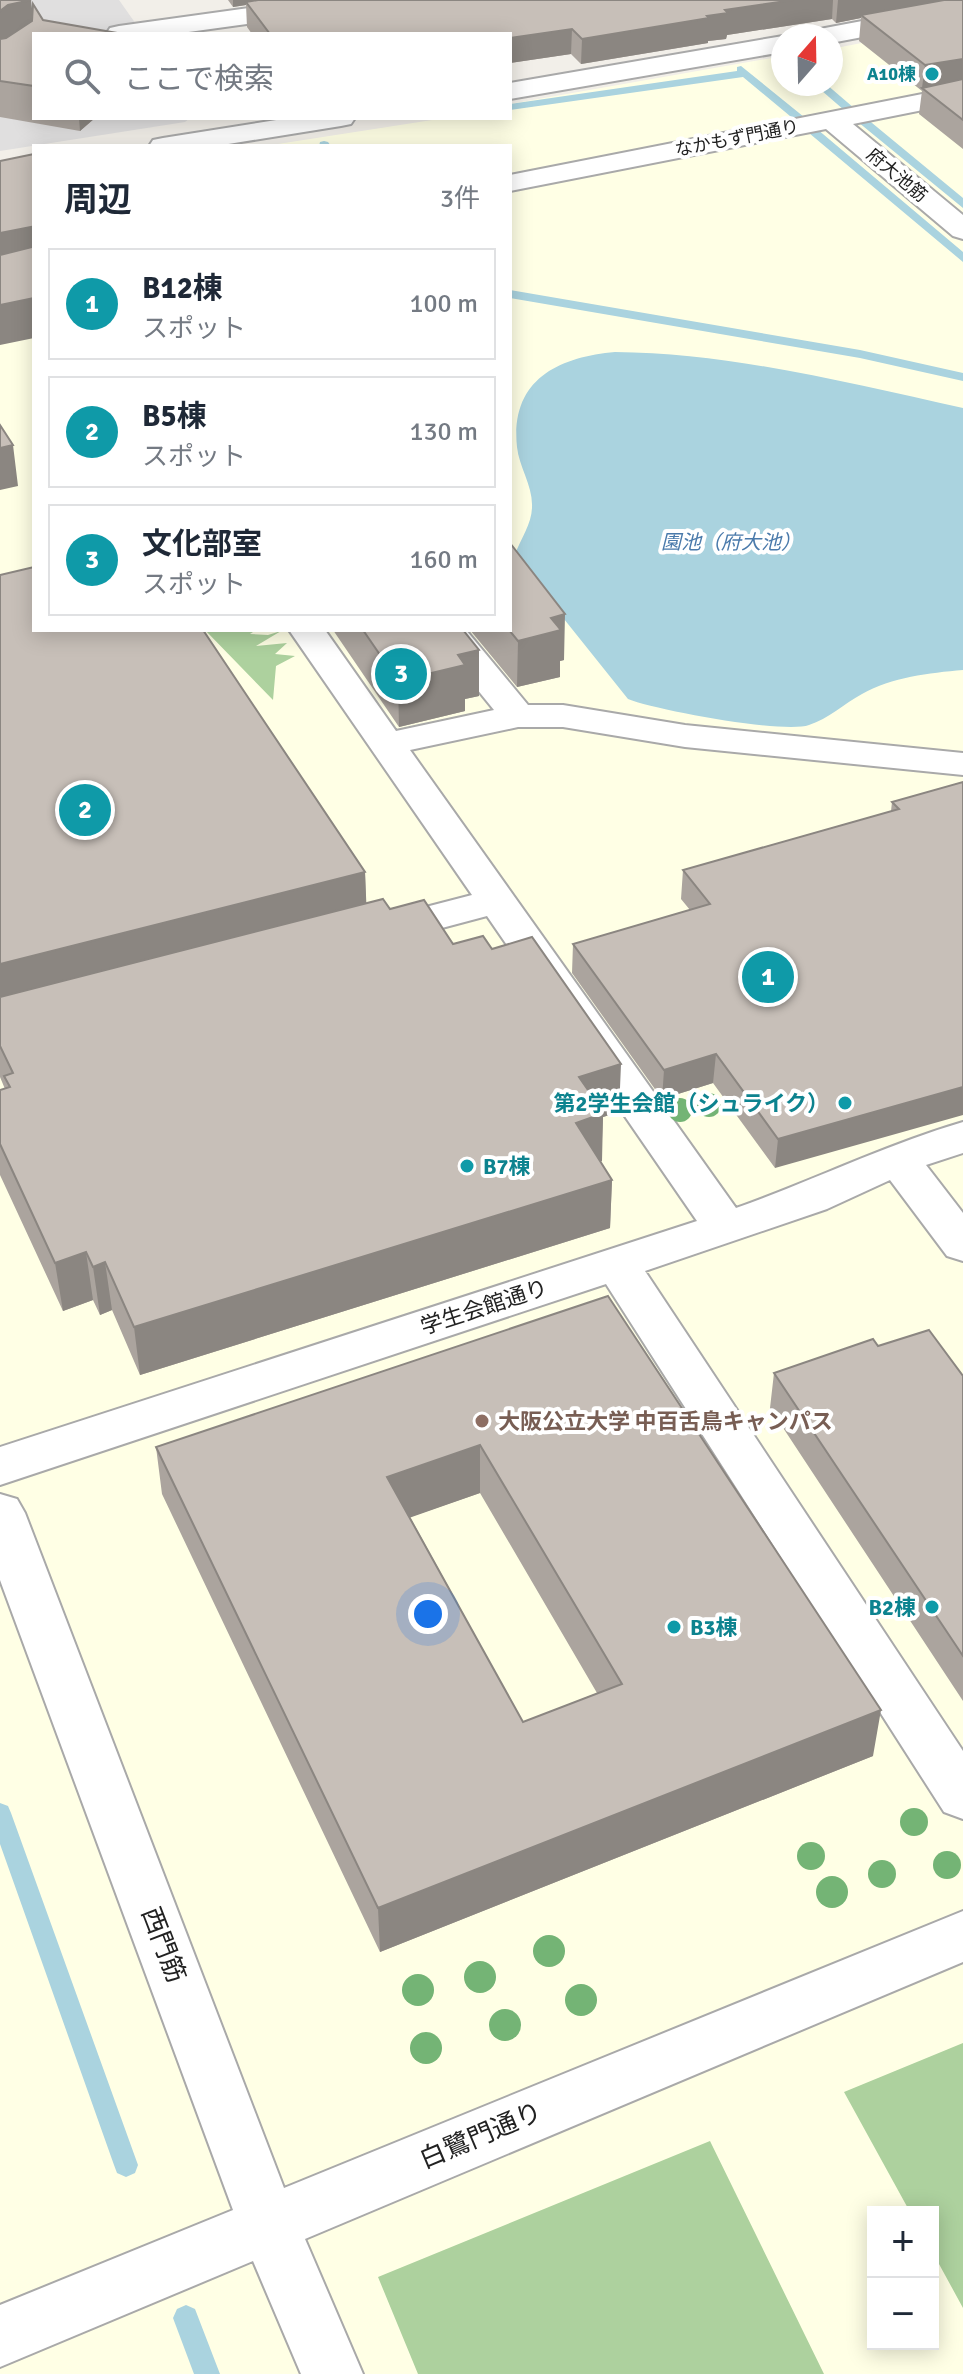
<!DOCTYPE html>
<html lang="ja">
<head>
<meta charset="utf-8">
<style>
  :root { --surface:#fff; --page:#f2f2f3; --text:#1f2937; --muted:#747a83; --line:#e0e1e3; --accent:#0b8043 }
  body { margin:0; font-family:Signika,"Noto Sans JP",sans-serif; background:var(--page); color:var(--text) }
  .controls { position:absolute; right:24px; bottom:24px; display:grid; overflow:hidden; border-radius:0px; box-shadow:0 4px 20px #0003 }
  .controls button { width:72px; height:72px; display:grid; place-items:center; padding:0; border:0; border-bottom:2px solid var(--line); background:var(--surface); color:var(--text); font:40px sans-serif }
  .compass { position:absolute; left:771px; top:24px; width:72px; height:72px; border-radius:50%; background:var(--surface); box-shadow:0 4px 20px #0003; rotate:20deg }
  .you { position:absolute; left:428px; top:1614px; width:28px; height:28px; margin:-20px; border:6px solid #fff; border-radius:50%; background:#1a73e8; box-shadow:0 0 0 12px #1a73e833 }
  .badge { display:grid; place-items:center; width:52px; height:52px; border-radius:50%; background:var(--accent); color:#fff; font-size:26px; font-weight:700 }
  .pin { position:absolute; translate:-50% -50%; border:4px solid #fff; box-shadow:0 2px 8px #0006 }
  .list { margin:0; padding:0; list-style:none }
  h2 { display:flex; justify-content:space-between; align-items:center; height:104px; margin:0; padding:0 32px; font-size:34px }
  h2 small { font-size:26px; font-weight:400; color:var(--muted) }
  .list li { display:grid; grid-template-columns:52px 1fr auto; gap:24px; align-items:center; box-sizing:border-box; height:112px; margin:0 16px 16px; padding:0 16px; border:2px solid var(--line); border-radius:0px }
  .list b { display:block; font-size:30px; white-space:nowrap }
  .list p { margin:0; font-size:26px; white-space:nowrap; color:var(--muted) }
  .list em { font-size:26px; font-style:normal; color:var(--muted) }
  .icon { flex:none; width:44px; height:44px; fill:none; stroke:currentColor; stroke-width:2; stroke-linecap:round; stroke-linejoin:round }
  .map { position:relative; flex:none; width:963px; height:2374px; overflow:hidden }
  .search { position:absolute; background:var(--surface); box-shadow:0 4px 20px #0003; left:32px; top:32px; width:480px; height:88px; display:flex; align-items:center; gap:20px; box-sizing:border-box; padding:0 28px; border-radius:0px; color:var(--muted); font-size:30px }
  .panel { position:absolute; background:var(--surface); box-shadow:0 4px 20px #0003; left:32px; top:144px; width:480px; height:488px; border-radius:0px }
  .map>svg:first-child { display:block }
  .residential { fill:#e0dfdf }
  .education { fill:#ffffe5; fill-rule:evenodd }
  .forest { fill:#add19e }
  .water { fill:#aad3df }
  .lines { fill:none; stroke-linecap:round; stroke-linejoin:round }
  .stream { fill:#aad3df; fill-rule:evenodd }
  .minor-casing { stroke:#a9a9a9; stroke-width:4 }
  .minor { fill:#fff; fill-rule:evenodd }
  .tree { fill:#74b475 }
  .wall { fill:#aba49e; fill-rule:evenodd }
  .shaded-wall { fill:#8b8681 }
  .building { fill:#c7bfb8; stroke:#8b8681; stroke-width:2; fill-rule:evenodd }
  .culture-dot { fill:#0f9aa8; stroke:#fff; stroke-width:3 }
  .education-dot { fill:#8d6e63; stroke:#fff; stroke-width:3 }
  .labels { text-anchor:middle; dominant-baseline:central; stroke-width:8; stroke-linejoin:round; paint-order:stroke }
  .far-culture-label { font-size:18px; font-weight:bold; fill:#0d838f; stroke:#fff; text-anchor:end }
  .far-street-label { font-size:18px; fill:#222; stroke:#fff }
  .far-water-label { font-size:20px; font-style:italic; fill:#4a7aab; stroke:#fff }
  .culture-label { font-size:22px; font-weight:bold; fill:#0d838f; stroke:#fff; text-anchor:end }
  .street-label { font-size:22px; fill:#222; stroke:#fff }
  .education-label { font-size:22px; font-weight:bold; fill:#785e54; stroke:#fff; text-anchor:start }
  .near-street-label { font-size:26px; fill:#222; stroke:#fff }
</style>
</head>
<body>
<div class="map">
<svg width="963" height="2374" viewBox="0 0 963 2374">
  <rect width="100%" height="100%" fill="#f2efe9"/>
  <path class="residential" d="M0,0H119L143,34H34V118H190L185,122L0,151Z"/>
  <path class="education" d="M963,23V2374H0V192L34,186V630H510V146H265L445,118H510V104L783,56V84H831V49ZM873,2212H933V2344H873Z"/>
  <path class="forest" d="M205,630H256L250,634L268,635L281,631L256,646L287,643L275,654L295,656L276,666L273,700Z
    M963,2043V2308L933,2253V2212H910L844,2092Z
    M710,2141L824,2374H418L378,2277Z"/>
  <path class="water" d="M615,352C732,353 849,383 963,408V670C929,673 892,677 862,694C845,703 828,719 809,725C784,734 655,710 628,699L516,559L515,554C521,539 532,523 532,507C533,486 519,467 517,447C510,380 558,357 615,352Z"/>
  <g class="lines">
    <path class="stream" d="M741,66L804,117V121H796L743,77L510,110V104L737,71V67Z
      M814,84H826L854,108L844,110Z
      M858,118H866L963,198V208L858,122Z
      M809,129H817L963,252V262L809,133Z
      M324,141L328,142L331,146H319L320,142Z
      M510,290L860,350L963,373V381L860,358L510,298Z
      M0,1803L8,1806L11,1813L138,2165L135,2173L126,2177L117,2173L114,2165L0,1844Z
      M186,2305L195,2309L220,2374H194L173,2318L177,2309Z"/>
    <g class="minor-casing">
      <path id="minor" d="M307,0H375L371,5L362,8L174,34H106L110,28L119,26Z
        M963,2V18L831,43V36H812L816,30L825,28Z
        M783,36V52L510,99V83Z
        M963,86V102L853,124L963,215V239L953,236L826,129L510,191V175Z
        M289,118H355L351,124L341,126L216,146H149L153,140L163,138Z
        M289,630H325L396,731L494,710L429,630H466L528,705H563L685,725L963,753V775L685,747L563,727H518L410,750L736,1208C812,1181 885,1145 963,1122V1153L926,1165L963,1213V1261L947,1256L890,1180L827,1209L645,1271L963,1751V1819L944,1812L606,1284L0,1485V1447L697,1221L487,916L378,945L364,941L358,932L364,923L472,895Z
        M0,1494L17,1499L25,1513L284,2188L963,1911V1962L305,2239L363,2374H301L253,2261L0,2367V2305L233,2210L0,1580Z"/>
    </g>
    <use href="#minor" class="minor"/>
  </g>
  <g class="tree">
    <circle cx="709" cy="1105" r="12"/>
    <circle cx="680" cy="1110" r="12"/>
    <circle cx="914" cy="1822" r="14"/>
    <circle cx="811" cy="1856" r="14"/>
    <circle cx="947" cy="1865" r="14"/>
    <circle cx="882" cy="1874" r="14"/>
    <circle cx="832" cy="1892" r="16"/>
    <circle cx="549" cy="1951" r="16"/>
    <circle cx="480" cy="1977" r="16"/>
    <circle cx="418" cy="1990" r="16"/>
    <circle cx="581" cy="2000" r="16"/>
    <circle cx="505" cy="2025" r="16"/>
    <circle cx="426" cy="2048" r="16"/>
  </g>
  <path class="wall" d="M0,0L34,34V118H95L80,131L0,117Z
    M228,0H963V149L919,114L922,91L859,41L861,18L836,23L832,19L727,35L726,39L708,41V43L581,64L571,54L510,63V34H252L247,27L246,5L233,7Z
    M0,575L365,872L366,903L390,909L453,944L492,949L619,1112L603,1117L601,1162L612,1180L610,1228L140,1375L112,1310L100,1315L93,1300L63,1311L0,1175V1090L5,1089L0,1077Z
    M333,630H463L479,696L465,699V711L399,727Z
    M470,630H510L564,660L560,661V677L517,687Z
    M963,782L775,1168L713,1083L662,1099L572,973L573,944L690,910L681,899L683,870L891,811L892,802Z
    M608,1296L873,1756L380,1952L162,1494L156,1447ZM480,1493L597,1693L523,1722L410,1517Z
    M878,1346L963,1376V1701L770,1408L774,1373Z"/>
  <path class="shaded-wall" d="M31,0L35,34L0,50V11L8,5Z
    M233,0H285L246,2V5L233,7Z
    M793,0H833L832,19L727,35L726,39L708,41V43L581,64L582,39L707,16L725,10Z
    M838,0H963L861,15V18L836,23Z
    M572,29L571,54L510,63V38Z
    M963,59V84L922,88L925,65Z
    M79,118H95L80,131Z
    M31,227L34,250L0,273V233Z
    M34,298V338L0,345V305Z
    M13,445L18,486L0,490V448Z
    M565,614L564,660L560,661V677L517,687L518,641L551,618Z
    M479,650V696L465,699V711L399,727L398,681L458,655Z
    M365,872L367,919L0,1014V964Z
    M716,1054L713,1083L662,1099L664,1070Z
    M621,1064L619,1112L603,1117L602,1161L574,1171L579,1077Z
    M963,1087V1115L775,1168L778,1139Z
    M612,1180L610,1228L140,1375L134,1327Z
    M86,1252L93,1300L63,1311L55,1263Z
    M105,1262L112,1310L100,1315L93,1267Z
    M480,1445V1493L389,1525L387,1477Z
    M881,1710L873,1756L380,1952L378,1908Z"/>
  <path class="building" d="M0,0H31L8,5L0,11Z
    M258,0H793L725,10L728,13L707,16L709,18L582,39L572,29L510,38V34H270L246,2Z
    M944,0H963V59L925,65L861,15Z
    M33,4L43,20L123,34H34V86L0,81V39L6,38L32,21Z
    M963,79V120L922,88Z
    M34,154V298L0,305V255L32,247L31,227L0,233V161Z
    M0,425L13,445L0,448Z
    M510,543L565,614L551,618L561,630L518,641L509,630H510Z
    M34,567V630H203L365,872L0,964V575Z
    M363,630H463L479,650L458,655L465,665L398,681Z
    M963,782V1087L778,1139L716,1054L664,1070L573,944L710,904L683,870L899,809L892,802Z
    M383,899L390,909L424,900L453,944L483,936L492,949L532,937L621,1064L579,1077L604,1113L576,1123L612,1180L134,1327L105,1262L93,1267L86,1252L55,1263L0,1144V1090L10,1087L4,1076L13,1073L0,1046V997Z
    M608,1296L881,1710L378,1908L156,1447ZM480,1445L622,1684L523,1722L387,1477Z
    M929,1330L963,1376V1656L774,1373L873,1339L878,1346Z"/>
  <g class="culture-dot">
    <circle cx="932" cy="74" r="8"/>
    <circle cx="845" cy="1103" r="8"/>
    <circle cx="467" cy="1166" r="8"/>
    <circle cx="932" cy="1607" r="8"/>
    <circle cx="674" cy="1627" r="8"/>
  </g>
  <circle class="education-dot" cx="482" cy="1421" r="8"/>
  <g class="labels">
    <g class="far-culture-label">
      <text x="916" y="74">A10棟</text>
    </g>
    <g class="far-street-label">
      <text transform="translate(737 138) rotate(-11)">なかもず門通り</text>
      <text transform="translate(897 175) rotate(40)">府大池筋</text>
    </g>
    <g class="far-water-label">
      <text x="731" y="542">園池（府大池）</text>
    </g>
    <g class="culture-label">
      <text x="829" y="1103">第2学生会館（シュライク）</text>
      <text x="483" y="1166" text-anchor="start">B7棟</text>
      <text x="916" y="1607">B2棟</text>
      <text x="690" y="1627" text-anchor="start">B3棟</text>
    </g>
    <g class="street-label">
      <text transform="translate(484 1307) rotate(-18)">学生会館通り</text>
    </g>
    <g class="education-label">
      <text x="498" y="1421">大阪公立大学 中百舌鳥キャンパス</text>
    </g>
    <g class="near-street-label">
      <text transform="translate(163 1945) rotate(69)">西門筋</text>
      <text transform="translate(481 2136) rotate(-23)">白鷺門通り</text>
    </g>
  </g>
</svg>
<div class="controls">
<button>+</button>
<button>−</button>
</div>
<svg class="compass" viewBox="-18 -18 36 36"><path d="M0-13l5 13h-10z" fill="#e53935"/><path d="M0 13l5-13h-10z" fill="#747a83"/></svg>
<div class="you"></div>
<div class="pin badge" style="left:768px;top:977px;background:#0f9aa8">1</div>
<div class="pin badge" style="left:85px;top:810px;background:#0f9aa8">2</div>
<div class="pin badge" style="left:401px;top:674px;background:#0f9aa8">3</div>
<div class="search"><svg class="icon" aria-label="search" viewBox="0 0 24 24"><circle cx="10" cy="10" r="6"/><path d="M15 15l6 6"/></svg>ここで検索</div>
<section class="panel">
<h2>周辺<small>3件</small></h2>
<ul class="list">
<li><span class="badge" style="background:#0f9aa8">1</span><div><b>B12棟</b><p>スポット</p></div><em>100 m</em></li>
<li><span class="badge" style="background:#0f9aa8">2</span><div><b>B5棟</b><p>スポット</p></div><em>130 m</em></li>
<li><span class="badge" style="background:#0f9aa8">3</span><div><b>文化部室</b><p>スポット</p></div><em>160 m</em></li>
</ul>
</section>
</div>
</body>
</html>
